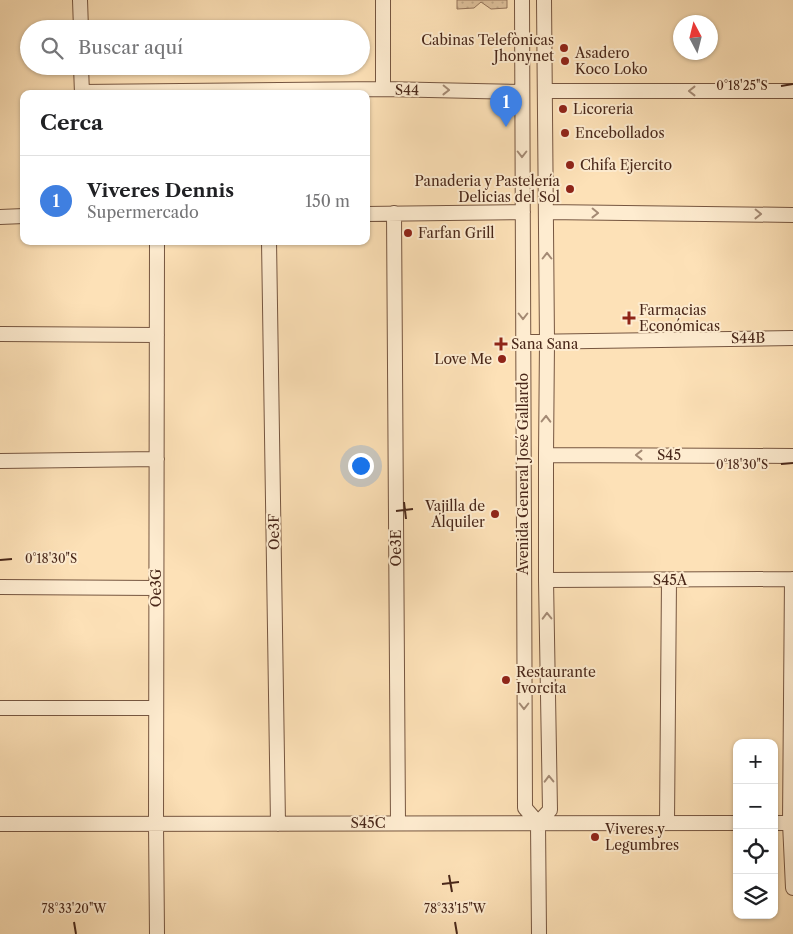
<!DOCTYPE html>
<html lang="es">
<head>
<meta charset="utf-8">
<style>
  :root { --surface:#fff; --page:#f2f2f2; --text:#202124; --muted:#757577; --line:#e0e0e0; --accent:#7c3aed }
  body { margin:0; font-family:"Libre Caslon Text",serif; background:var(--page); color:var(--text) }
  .controls { position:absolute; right:15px; bottom:15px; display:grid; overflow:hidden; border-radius:10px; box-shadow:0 1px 4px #0004 }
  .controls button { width:45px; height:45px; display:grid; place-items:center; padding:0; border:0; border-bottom:1px solid var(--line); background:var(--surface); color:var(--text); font:25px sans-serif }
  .compass { position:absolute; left:673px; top:15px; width:45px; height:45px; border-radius:50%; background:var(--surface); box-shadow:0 1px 4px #0004; rotate:353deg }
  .you { position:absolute; left:360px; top:465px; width:18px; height:18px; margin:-12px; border:4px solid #fff; border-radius:50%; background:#1a73e8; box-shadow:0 0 0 8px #1a73e833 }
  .badge { display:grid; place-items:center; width:32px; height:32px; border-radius:50%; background:var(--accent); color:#fff; font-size:16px; font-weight:700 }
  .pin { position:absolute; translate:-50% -41px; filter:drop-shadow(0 1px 2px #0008) }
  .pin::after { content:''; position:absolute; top:26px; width:18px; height:15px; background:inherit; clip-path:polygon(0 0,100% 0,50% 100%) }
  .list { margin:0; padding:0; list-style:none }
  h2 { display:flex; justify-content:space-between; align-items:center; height:65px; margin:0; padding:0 20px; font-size:21px }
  h2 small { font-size:16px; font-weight:400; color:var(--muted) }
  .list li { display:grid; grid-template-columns:32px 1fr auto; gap:15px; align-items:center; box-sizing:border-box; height:90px; padding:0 20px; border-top:1px solid var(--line) }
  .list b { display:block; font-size:19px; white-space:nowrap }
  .list p { margin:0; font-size:16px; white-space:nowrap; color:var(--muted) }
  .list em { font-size:16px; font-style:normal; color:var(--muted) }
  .icon { flex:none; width:28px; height:28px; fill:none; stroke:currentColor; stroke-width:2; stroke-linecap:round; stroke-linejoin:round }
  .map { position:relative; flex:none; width:793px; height:934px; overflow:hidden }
  .search { position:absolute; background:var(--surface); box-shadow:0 1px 4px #0004; left:20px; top:20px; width:350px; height:55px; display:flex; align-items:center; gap:12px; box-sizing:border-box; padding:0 18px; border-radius:28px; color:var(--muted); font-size:19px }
  .panel { position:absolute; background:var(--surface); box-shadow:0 1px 4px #0004; left:20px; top:90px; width:350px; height:155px; border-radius:10px }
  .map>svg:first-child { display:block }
  .park { fill:url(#park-dots); stroke:#94745a }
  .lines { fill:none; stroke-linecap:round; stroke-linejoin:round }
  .minor-casing { stroke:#765640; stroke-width:16 }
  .minor { stroke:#feecd0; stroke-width:14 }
  .oneway { stroke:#a48a74 }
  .ticks { fill:none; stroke:#492719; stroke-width:2 }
  .poi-dot { fill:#8f2418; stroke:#feecd0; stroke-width:2 }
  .labels { text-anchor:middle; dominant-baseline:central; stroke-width:4; stroke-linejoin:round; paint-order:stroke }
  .poi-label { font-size:14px; fill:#492719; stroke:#feecd0; text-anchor:start }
  .street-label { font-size:14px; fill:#492719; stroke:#feecd0 }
  .ticks-label { font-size:12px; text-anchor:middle; fill:#492719; stroke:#feecd0; stroke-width:4; stroke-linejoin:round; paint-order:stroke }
</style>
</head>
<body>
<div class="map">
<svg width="793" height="934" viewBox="0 0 793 934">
  <defs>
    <pattern id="park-dots" width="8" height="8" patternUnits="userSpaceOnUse" patternTransform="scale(1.25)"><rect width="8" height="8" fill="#dec19c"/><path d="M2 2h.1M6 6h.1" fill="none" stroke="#c0a686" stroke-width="1.8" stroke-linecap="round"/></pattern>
  </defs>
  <rect width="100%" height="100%" fill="#fde1b7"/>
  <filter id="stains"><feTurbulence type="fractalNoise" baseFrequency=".004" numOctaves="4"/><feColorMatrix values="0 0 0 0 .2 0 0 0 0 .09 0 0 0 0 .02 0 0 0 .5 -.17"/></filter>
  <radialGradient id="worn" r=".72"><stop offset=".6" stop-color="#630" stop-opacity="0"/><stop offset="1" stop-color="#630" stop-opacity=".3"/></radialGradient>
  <path class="park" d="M457,0H507V8L491,9L481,2L474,8L457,9Z"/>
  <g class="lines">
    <g class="minor-casing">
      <path id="minor" d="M80,0L81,29
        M383,0V89
        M522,0L525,808L538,823L539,934
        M81,66L82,94
        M545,91H793
        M82,92L383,89L522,92
        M546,212L793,215
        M394,213L398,823
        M366,214L523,212
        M0,217L24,216
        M157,241L156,824L157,934
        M269,241L278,824
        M0,334L157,335
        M523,342L793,338
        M546,455L793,456
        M0,461L157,459
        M792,579L790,823L793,888
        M546,580L793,579
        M0,587L156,588
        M0,708H156
        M538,823L550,810L546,580V455L547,342L544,0
        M667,823L669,580
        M774,823H793
        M0,824L737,823"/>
    </g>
    <use href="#minor" class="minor"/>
  </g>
  <defs><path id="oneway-chevron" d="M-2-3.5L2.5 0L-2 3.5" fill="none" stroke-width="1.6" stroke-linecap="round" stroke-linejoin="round" transform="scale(1.25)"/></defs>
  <g class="oneway">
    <use href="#oneway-chevron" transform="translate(446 90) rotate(1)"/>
    <use href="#oneway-chevron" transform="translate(692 91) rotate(-180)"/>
    <use href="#oneway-chevron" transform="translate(522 154) rotate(90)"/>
    <use href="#oneway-chevron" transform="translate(595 213) rotate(1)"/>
    <use href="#oneway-chevron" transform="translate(758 214) rotate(1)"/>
    <use href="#oneway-chevron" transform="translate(547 256) rotate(-90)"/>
    <use href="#oneway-chevron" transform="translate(523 316) rotate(90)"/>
    <use href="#oneway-chevron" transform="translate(546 419) rotate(-89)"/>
    <use href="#oneway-chevron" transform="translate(639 455) rotate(-180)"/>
    <use href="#oneway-chevron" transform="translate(547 616) rotate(-91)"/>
    <use href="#oneway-chevron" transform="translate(524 706) rotate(90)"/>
    <use href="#oneway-chevron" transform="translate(549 779) rotate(-91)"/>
  </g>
  <path class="ticks" d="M781,86L793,84M781,464L793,463M404,502L406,519M396,511L413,509M0,560L12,559M449,875L452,892M442,884L459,882M74,922L76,934M455,922L457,934"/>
  <g class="poi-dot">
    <circle cx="564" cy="48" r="5"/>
    <circle cx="565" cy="61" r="5"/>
    <circle cx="563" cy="109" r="5"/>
    <circle cx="565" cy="133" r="5"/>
    <circle cx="570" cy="165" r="5"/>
    <circle cx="570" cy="189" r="5"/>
    <circle cx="408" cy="233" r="5"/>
    <path d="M626.5 310.5h5v5h5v5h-5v5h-5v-5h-5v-5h5z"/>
    <path d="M498.5 336.5h5v5h5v5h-5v5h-5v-5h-5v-5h5z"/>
    <circle cx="502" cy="359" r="5"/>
    <circle cx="495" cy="514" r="5"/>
    <circle cx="506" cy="680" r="5"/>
    <circle cx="595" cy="837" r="5"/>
  </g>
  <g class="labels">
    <g class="poi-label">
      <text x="554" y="40" text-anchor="end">Cabinas Telefònicas<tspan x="554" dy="16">Jhonynet</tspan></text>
      <text x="575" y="53">Asadero<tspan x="575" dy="16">Koco Loko</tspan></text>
      <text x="573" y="109">Licoreria</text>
      <text x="575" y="133">Encebollados</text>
      <text x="580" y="165">Chifa Ejercito</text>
      <text x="560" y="181" text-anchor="end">Panaderia y Pastelería<tspan x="560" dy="16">Delicias del Sol</tspan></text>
      <text x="418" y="233">Farfan Grill</text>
      <text x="639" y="310">Farmacias<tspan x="639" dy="16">Económicas</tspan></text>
      <text x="511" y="344">Sana Sana</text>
      <text x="492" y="359" text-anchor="end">Love Me</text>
      <text x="485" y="506" text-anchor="end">Vajilla de<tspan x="485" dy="16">Alquiler</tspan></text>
      <text x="516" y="672">Restaurante<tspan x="516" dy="16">Ivorcita</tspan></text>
      <text x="605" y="829">Viveres y<tspan x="605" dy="16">Legumbres</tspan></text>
    </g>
    <g class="street-label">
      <text transform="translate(407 90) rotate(1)">S44</text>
      <text transform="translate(748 338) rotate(-1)">S44B</text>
      <text x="669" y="455">S45</text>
      <text transform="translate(523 474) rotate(-90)">Avenida General José Gallardo</text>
      <text transform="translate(274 532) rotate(-91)">Oe3F</text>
      <text transform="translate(396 548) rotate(-90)">Oe3E</text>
      <text x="670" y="580">S45A</text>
      <text transform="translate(156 588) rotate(-90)">Oe3G</text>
      <text x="368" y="823">S45C</text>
    </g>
  </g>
  <g class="ticks-label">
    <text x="742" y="90">0°18'25"S</text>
    <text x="742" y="469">0°18'30"S</text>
    <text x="51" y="563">0°18'30"S</text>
    <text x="74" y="913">78°33'20"W</text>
    <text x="455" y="913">78°33'15"W</text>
  </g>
  <rect width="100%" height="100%" filter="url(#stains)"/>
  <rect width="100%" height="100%" fill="url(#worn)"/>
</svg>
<div class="controls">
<button>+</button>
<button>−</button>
<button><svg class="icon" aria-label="locate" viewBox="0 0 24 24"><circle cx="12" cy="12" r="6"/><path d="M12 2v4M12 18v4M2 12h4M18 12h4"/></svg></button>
<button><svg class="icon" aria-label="layers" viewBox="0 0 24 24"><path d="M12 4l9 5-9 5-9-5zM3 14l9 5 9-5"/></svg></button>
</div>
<svg class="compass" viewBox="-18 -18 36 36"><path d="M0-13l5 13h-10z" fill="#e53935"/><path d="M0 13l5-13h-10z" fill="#757577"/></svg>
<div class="you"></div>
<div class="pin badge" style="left:506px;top:127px;background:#3f7fe0">1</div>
<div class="search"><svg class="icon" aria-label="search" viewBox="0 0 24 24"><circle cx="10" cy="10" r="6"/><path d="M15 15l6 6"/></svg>Buscar aquí</div>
<section class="panel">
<h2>Cerca<small></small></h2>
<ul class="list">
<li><span class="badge" style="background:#3f7fe0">1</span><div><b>Viveres Dennis</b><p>Supermercado</p></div><em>150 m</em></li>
</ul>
</section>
</div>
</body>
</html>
